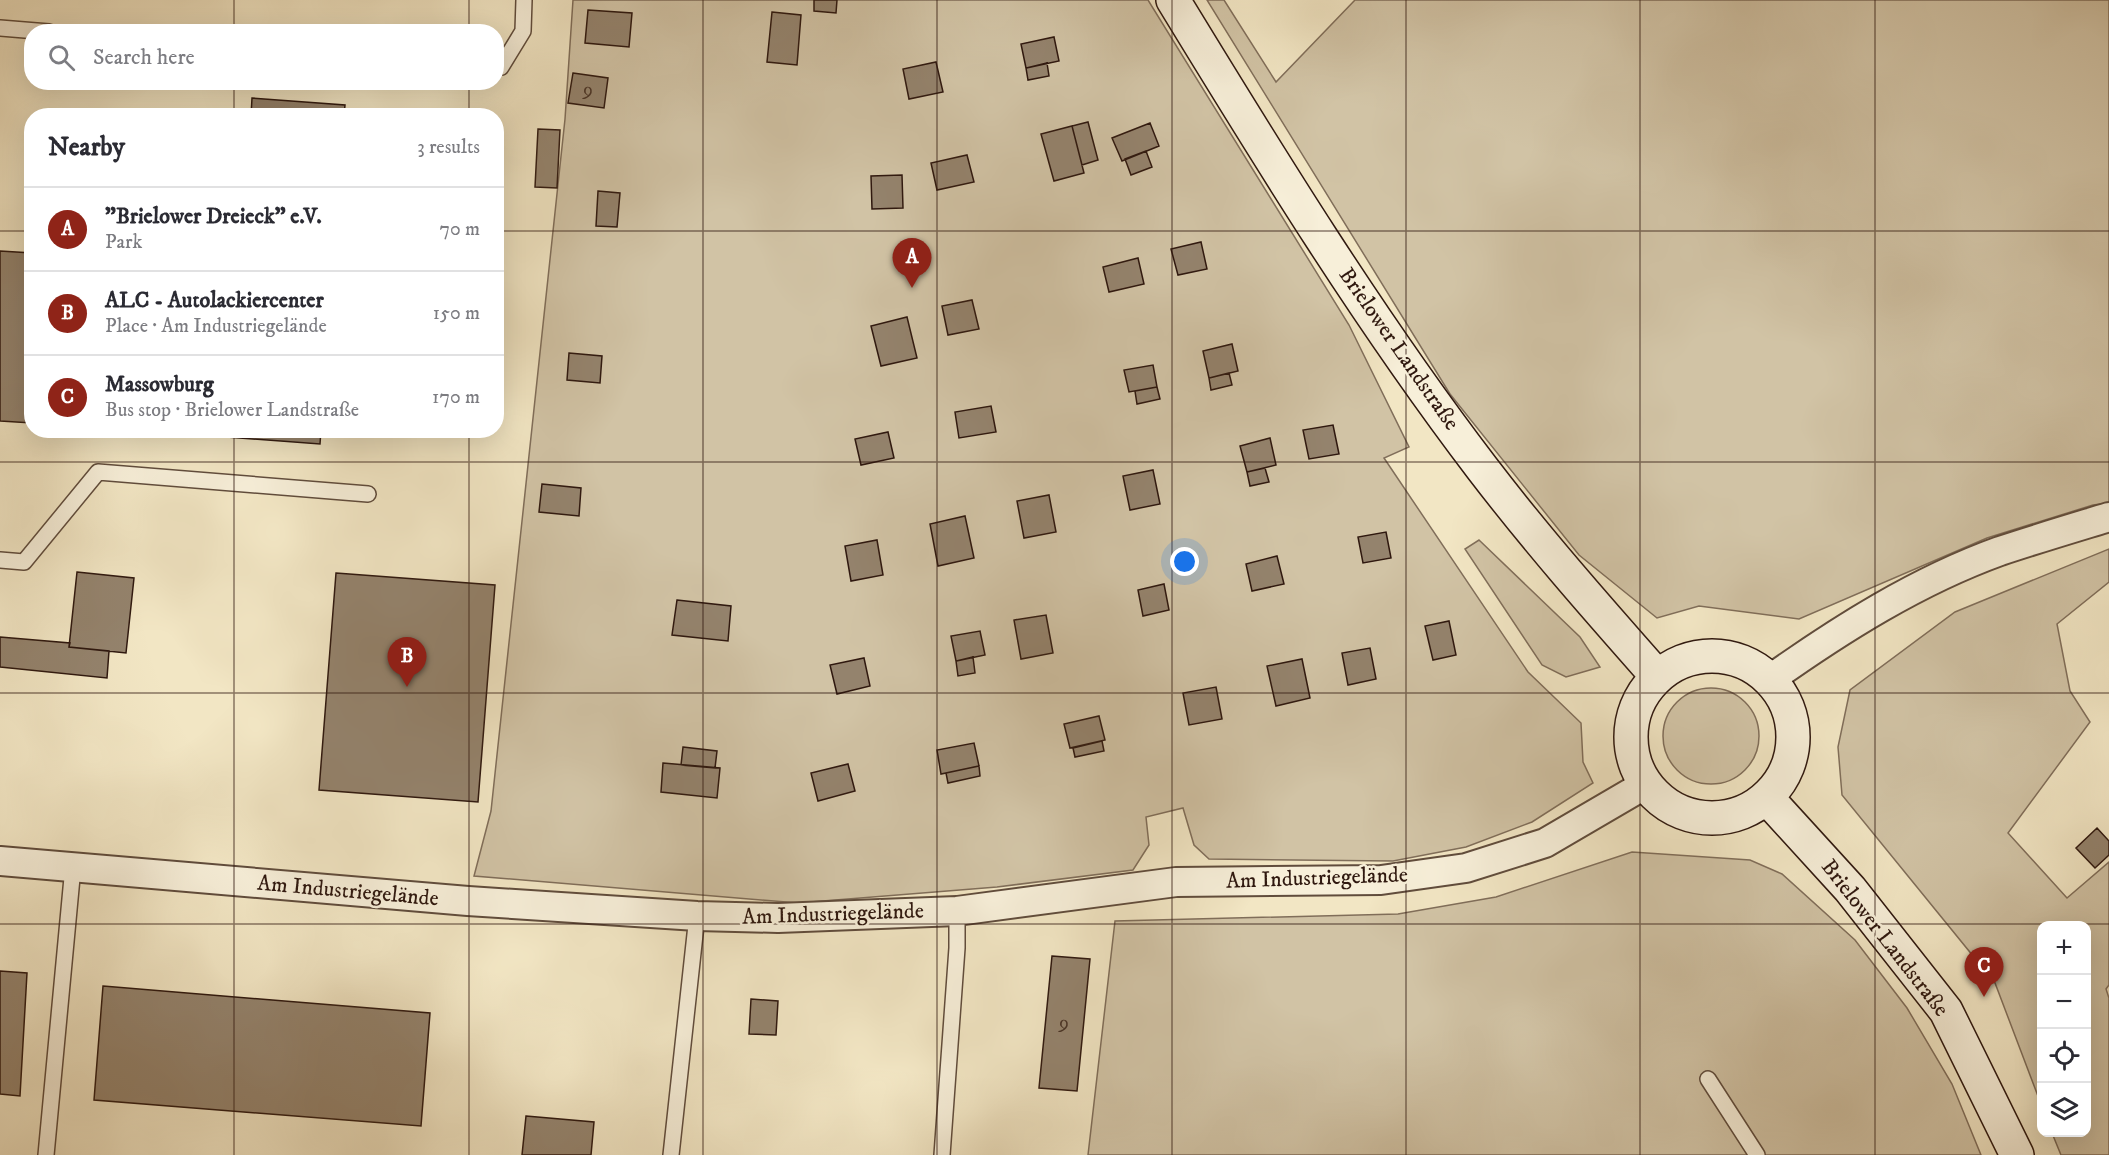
<!DOCTYPE html>
<html lang="en">
<head>
<meta charset="utf-8">
<style>
  :root { --surface:#fff; --page:#f2f2f3; --text:#2b2b33; --muted:#7c7c81; --line:#e1e1e2; --accent:#8f2418 }
  body { margin:0; font-family:"IM FELL DW Pica",serif; background:var(--page); color:var(--text) }
  .controls { position:absolute; right:18px; bottom:18px; display:grid; overflow:hidden; border-radius:12px; box-shadow:0 6px 24px #0002 }
  .controls button { width:54px; height:54px; display:grid; place-items:center; padding:0; border:0; border-bottom:2px solid var(--line); background:var(--surface); color:var(--text); font:30px sans-serif }
  .you { position:absolute; left:1185px; top:562px; width:21px; height:21px; margin:-15px; border:4px solid #fff; border-radius:50%; background:#1a73e8; box-shadow:0 0 0 9px #1a73e833 }
  .badge { display:grid; place-items:center; width:39px; height:39px; border-radius:50%; background:var(--accent); color:#fff; font-size:20px; font-weight:700 }
  .pin { position:absolute; translate:-50% -50px; filter:drop-shadow(0 2px 3px #0008) }
  .pin::after { content:''; position:absolute; top:32px; width:21px; height:18px; background:inherit; clip-path:polygon(0 0,100% 0,50% 100%) }
  .list { margin:0; padding:0; list-style:none }
  h2 { display:flex; justify-content:space-between; align-items:center; height:78px; margin:0; padding:0 24px; font-size:26px }
  h2 small { font-size:20px; font-weight:400; color:var(--muted) }
  .list li { display:grid; grid-template-columns:39px 1fr auto; gap:18px; align-items:center; box-sizing:border-box; height:84px; padding:0 24px; border-top:2px solid var(--line) }
  .list b { display:block; font-size:22px; white-space:nowrap }
  .list p { margin:0; font-size:20px; white-space:nowrap; color:var(--muted) }
  .list em { font-size:20px; font-style:normal; color:var(--muted) }
  .icon { flex:none; width:33px; height:33px; fill:none; stroke:currentColor; stroke-width:2; stroke-linecap:round; stroke-linejoin:round }
  .map { position:relative; flex:none; width:2109px; height:1155px; overflow:hidden }
  .search { position:absolute; background:var(--surface); box-shadow:0 6px 24px #0002; left:24px; top:24px; width:480px; height:66px; display:flex; align-items:center; gap:15px; box-sizing:border-box; padding:0 21px; border-radius:24px; color:var(--muted); font-size:22px }
  .panel { position:absolute; background:var(--surface); box-shadow:0 6px 24px #0002; left:24px; top:108px; width:480px; height:330px; border-radius:24px }
  .map>svg:first-child { display:block }
  .green { fill:#d1c3a5; stroke:#806e5a; stroke-width:1.5 }
  .building { fill:#94836d; stroke:#2f180f; stroke-width:1.5 }
  .lines { fill:none; stroke-linecap:round; stroke-linejoin:round }
  .lane-casing { stroke:#604c3c; stroke-width:18 }
  .street-casing { stroke:#604c3c; stroke-width:32 }
  .secondary-casing { stroke:#2f180f; stroke-width:36 }
  .lane { stroke:#f7efd9; stroke-width:15 }
  .street { stroke:#f7efd9; stroke-width:28 }
  .secondary { stroke:#f7efd9; stroke-width:33 }
  .grid { fill:none; stroke:#2f180f; stroke-width:1.5; stroke-opacity:0.55 }
  .labels { text-anchor:middle; dominant-baseline:central; stroke-width:5; stroke-linejoin:round; paint-order:stroke }
  .number-label { font-size:20px; fill:#483326 }
  .street-label { font-size:22px; fill:#2f180f; stroke:#f7efd9 }
</style>
</head>
<body>
<div class="map">
<svg width="2109" height="1155" viewBox="0 0 2109 1155">
  <rect width="100%" height="100%" fill="#f2e6c4"/>
  <filter id="stains"><feTurbulence type="fractalNoise" baseFrequency=".00333" numOctaves="4"/><feColorMatrix values="0 0 0 0 .2 0 0 0 0 .09 0 0 0 0 .02 0 0 0 .5 -.17"/></filter>
  <radialGradient id="worn" r=".72"><stop offset=".6" stop-color="#630" stop-opacity="0"/><stop offset="1" stop-color="#630" stop-opacity=".3"/></radialGradient>
  <path class="green" d="M573,0H1148L1349,325L1409,447L1384,458L1528,672L1581,723L1583,762L1593,783L1532,822L1466,847L1393,861L1209,859L1194,845L1183,808L1146,817L1149,845L1133,870L997,887L798,903L474,876L491,811L565,119Z
    M1207,0H1224L1276,82L1355,0H2109V503L2093,505L1987,538L1799,619L1699,606L1657,618L1579,555L1450,394Z
    M1479,540L1580,637L1600,667L1566,677L1542,665L1465,549Z
    M2109,549V582L2057,624L2070,691L2090,722L2008,833L2067,898L2109,862V985L2106,989L2109,998V1155H2061L2052,1133L2086,1132V926H2042L2041,1104L1995,983L1842,795L1838,747L1850,690L1955,612Z
    M1663 736a48 48 0 1 1 96 0a48 48 0 1 1-96 0Z
    M1632,852L1750,860L1782,874L1855,940L1907,1008L1952,1084L1981,1155H1088L1115,921L1398,914L1496,897Z"/>
  <path class="building" d="M814,0H837L836,13L814,11Z
    M588,10L632,13L629,47L585,43Z
    M772,12L801,15L797,65L767,62Z
    M1054,37L1059,61L1026,68L1021,44Z
    M936,62L943,92L909,99L903,69Z
    M1047,63L1049,76L1028,80L1026,68Z
    M573,73L608,78L604,108L568,103Z
    M252,98L345,105L344,116H251Z
    M1088,122L1098,160L1082,165L1072,126Z
    M1150,123L1159,146L1122,161L1112,138Z
    M1072,126L1084,173L1054,181L1041,134Z
    M538,129L560,130L557,188L535,187Z
    M1146,151L1152,167L1131,175L1125,159Z
    M967,155L974,182L937,190L931,163Z
    M902,175L903,208L872,209L871,176Z
    M598,191L620,193L617,227L596,226Z
    M1201,242L1207,269L1178,275L1171,249Z
    M0,251L32,253V423L0,421Z
    M1138,258L1144,284L1109,292L1103,267Z
    M972,300L979,329L948,335L942,306Z
    M907,317L917,358L881,366L871,326Z
    M1232,344L1238,371L1209,378L1203,351Z
    M569,353L602,356L600,383L567,380Z
    M1153,365L1157,387L1129,392L1124,370Z
    M1229,373L1232,385L1211,390L1209,378Z
    M1157,387L1160,399L1137,404L1135,391Z
    M991,406L996,432L959,438L955,412Z
    M1333,425L1339,454L1309,459L1303,430Z
    M134,430H321L320,444Z
    M888,432L894,458L861,465L855,439Z
    M1270,438L1276,465L1247,472L1240,446Z
    M1265,468L1269,482L1250,486L1247,472Z
    M1153,470L1160,504L1130,510L1123,476Z
    M542,484L581,488L579,516L539,512Z
    M1049,495L1056,532L1024,538L1017,501Z
    M965,516L974,558L938,566L930,524Z
    M1386,532L1391,558L1363,563L1358,537Z
    M877,540L883,575L851,581L845,546Z
    M1277,556L1284,584L1252,591L1246,564Z
    M77,572L134,578L126,653L69,647Z
    M336,573L495,585L478,802L319,790Z
    M1164,584L1169,610L1143,616L1138,590Z
    M677,600L731,606L728,641L672,635Z
    M1046,615L1053,653L1021,659L1014,620Z
    M1449,621L1456,655L1433,660L1425,626Z
    M980,631L985,655L956,661L951,636Z
    M0,637L70,643L69,647L109,651L107,678L0,667Z
    M1370,648L1376,679L1348,685L1342,653Z
    M973,657L975,673L958,676L956,661Z
    M864,658L870,686L837,694L830,665Z
    M1302,659L1310,698L1276,706L1267,666Z
    M1216,687L1222,719L1189,725L1183,693Z
    M1099,716L1105,740L1070,748L1064,724Z
    M1102,741L1104,751L1075,757L1073,748Z
    M974,743L979,766L941,774L937,750Z
    M683,747L717,751L715,768L681,765Z
    M663,763L720,768L717,798L661,792Z
    M848,764L855,791L818,801L811,773Z
    M979,766L980,776L948,783L946,773Z
    M2097,828L2109,841V855L2095,868L2076,848Z
    M1052,956L1090,959L1077,1091L1039,1088Z
    M0,971L27,973L20,1096L0,1094Z
    M103,986L430,1013L421,1126L94,1100Z
    M751,999L778,1001L776,1035L749,1034Z
    M526,1116L594,1122L591,1155H522Z"/>
  <g class="lines">
    <g class="lane-casing">
      <path id="lane" d="M0,28L49,32
        M496,66L501,67L523,31L524,0
        M0,560L24,562L98,472L368,494
        M1708,1079L1757,1155
        M46,1155L73,867
        M671,1155L697,916
        M942,1155L957,948V911"/>
    </g>
    <g class="street-casing">
      <path id="street" d="M1769,680C1841,629 1917,581 2000,551C2036,539 2073,528 2109,517
        M0,861L468,901L697,916L778,918L957,911L1176,882L1381,880L1466,868L1545,843L1646,784"/>
    </g>
    <g class="secondary-casing">
      <path id="secondary" d="M1173,0C1270,159 1369,320 1482,468C1537,540 1597,608 1657,676
        M1631 737a81 81 0 1 1 162 0a81 81 0 1 1-162 0Z
        M1767,798L1850,889L1946,1011L2017,1155"/>
    </g>
    <use href="#lane" class="lane"/>
    <use href="#street" class="street"/>
    <use href="#secondary" class="secondary"/>
  </g>
  <path class="grid" d="M234,0V32M469,0V32M703,0V1155M937,0V1155M1172,0V1155M1406,0V1155M1640,0V1155M1875,0V1155M234,82V116M469,82V116M0,231H32M496,231H2109M234,430V1155M469,430V1155M0,462H2109M0,693H2109M0,924H2109"/>
  <g class="labels">
    <g class="number-label">
      <text x="588" y="90">9</text>
      <text x="1064" y="1023">9</text>
    </g>
    <g class="street-label">
      <text transform="translate(1399 349) rotate(55)">Brielower Landstraße</text>
      <text transform="translate(1317 878) rotate(-2)">Am Industriegelände</text>
      <text transform="translate(348 891) rotate(5)">Am Industriegelände</text>
      <text transform="translate(833 914) rotate(-2)">Am Industriegelände</text>
      <text transform="translate(1885 938) rotate(52)">Brielower Landstraße</text>
    </g>
  </g>
  <rect width="100%" height="100%" filter="url(#stains)"/>
  <rect width="100%" height="100%" fill="url(#worn)"/>
</svg>
<div class="controls">
<button>+</button>
<button>−</button>
<button><svg class="icon" aria-label="locate" viewBox="0 0 24 24"><circle cx="12" cy="12" r="6"/><path d="M12 2v4M12 18v4M2 12h4M18 12h4"/></svg></button>
<button><svg class="icon" aria-label="layers" viewBox="0 0 24 24"><path d="M12 4l9 5-9 5-9-5zM3 14l9 5 9-5"/></svg></button>
</div>
<div class="you"></div>
<div class="pin badge" style="left:912px;top:288px">A</div>
<div class="pin badge" style="left:407px;top:687px">B</div>
<div class="pin badge" style="left:1984px;top:997px">C</div>
<div class="search"><svg class="icon" aria-label="search" viewBox="0 0 24 24"><circle cx="10" cy="10" r="6"/><path d="M15 15l6 6"/></svg>Search here</div>
<section class="panel">
<h2>Nearby<small>3 results</small></h2>
<ul class="list">
<li><span class="badge">A</span><div><b>&quot;Brielower Dreieck&quot; e.V.</b><p>Park</p></div><em>70 m</em></li>
<li><span class="badge">B</span><div><b>ALC - Autolackiercenter</b><p>Place · Am Industriegelände</p></div><em>150 m</em></li>
<li><span class="badge">C</span><div><b>Massowburg</b><p>Bus stop · Brielower Landstraße</p></div><em>170 m</em></li>
</ul>
</section>
</div>
</body>
</html>
